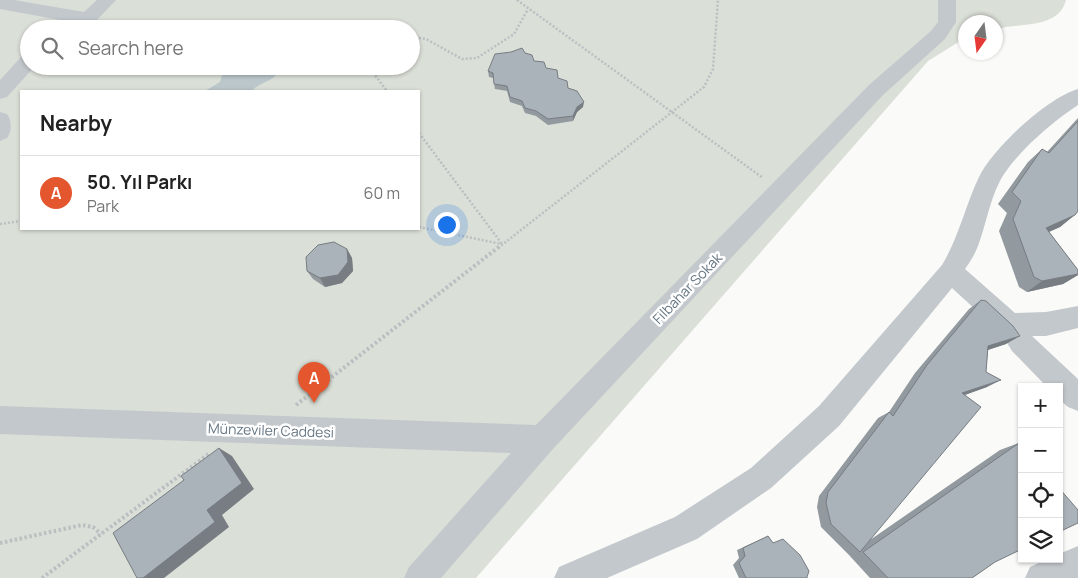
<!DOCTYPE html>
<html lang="en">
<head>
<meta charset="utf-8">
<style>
  :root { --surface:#fff; --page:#f6f6f6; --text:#222; --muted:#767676; --line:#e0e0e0; --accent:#e4572e }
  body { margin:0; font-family:Manrope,sans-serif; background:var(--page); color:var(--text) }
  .controls { position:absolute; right:15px; bottom:15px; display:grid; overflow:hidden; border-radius:0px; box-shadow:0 1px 4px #0004 }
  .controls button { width:45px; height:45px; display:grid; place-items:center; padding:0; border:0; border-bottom:1px solid var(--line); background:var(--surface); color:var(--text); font:25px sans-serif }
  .compass { position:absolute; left:958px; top:15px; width:45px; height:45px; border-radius:50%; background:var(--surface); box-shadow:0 1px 4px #0004; rotate:194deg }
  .you { position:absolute; left:446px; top:224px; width:18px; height:18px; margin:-12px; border:4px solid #fff; border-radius:50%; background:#1a73e8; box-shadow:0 0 0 8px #1a73e833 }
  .badge { display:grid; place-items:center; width:32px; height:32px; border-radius:50%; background:var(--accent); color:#fff; font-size:16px; font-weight:700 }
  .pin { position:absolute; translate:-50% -41px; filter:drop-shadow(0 1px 2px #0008) }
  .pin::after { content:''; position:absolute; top:26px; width:18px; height:15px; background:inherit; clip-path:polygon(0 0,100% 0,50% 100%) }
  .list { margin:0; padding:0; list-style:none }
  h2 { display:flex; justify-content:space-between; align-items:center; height:65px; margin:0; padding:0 20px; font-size:21px }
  h2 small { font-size:16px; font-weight:400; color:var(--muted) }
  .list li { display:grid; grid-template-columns:32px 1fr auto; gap:15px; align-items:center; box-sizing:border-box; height:75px; padding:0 20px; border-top:1px solid var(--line) }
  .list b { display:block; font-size:19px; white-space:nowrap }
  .list p { margin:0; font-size:16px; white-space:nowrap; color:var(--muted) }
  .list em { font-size:16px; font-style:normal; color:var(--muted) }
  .icon { flex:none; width:28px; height:28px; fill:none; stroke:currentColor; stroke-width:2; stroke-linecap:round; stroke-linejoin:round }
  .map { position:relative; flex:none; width:1078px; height:578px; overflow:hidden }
  .search { position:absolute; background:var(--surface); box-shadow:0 1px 4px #0004; left:20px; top:20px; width:400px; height:55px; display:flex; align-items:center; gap:12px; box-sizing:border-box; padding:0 18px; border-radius:28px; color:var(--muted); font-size:19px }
  .panel { position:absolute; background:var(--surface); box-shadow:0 1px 4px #0004; left:20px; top:90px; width:400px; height:140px; border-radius:0px }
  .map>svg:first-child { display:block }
  .green { fill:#dadfd7; fill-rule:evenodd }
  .water { fill:#bbc7cb }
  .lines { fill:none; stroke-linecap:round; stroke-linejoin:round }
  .path-far1 { stroke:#bbbfc2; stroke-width:2.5; stroke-dasharray:2 2; stroke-linecap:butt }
  .path { stroke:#bbbfc2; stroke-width:4; stroke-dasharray:2.5 2.5; stroke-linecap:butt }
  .minor { fill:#c3c8cc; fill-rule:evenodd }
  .wall { fill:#929a9f }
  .shaded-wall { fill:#777d82 }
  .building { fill:#aab3b9; stroke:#777d82 }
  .labels { text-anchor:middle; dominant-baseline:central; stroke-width:5; stroke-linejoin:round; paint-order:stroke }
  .street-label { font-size:14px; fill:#657683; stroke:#fff }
</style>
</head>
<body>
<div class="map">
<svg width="1078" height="578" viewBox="0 0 1078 578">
  <rect width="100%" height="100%" fill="#fafaf8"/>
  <path class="green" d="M0,0H1066C1059,29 1019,23 996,29V22H966L965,38L928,61L476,578H0ZM29,29H411V66H29ZM21,91H419V229H21Z"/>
  <path class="water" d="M225,66H278L279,69C276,82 260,81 252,91H205L220,82Z"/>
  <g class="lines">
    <path class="path-far1" d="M517,0L763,178
      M411,37L426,39L462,59L477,58L514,34L528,9
      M368,66L387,91
      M419,133L502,244
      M0,224L21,221
      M419,227L501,244
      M498,248L704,87L713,69L718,0"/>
    <path class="path" d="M296,405L500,246
      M0,543L82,525L93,527L101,534
      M42,578L210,453"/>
    <path class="minor" d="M0,0H14L84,12L97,0H116L94,23L88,25L0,9Z
      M938,0H956V22L945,39L883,95L552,450L441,578H404L409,567L511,453L0,434V406L536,425L869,85L931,31L938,22Z
      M29,55V66H35L7,97L0,99V80L22,56Z
      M1078,89V105C1052,122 1012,156 999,183C989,203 986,225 978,246C975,254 970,262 965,269L1015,313L1046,312L1078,306V328L1046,336H1032L1078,379V411L1068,407L1059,399V387H1047L1012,351L1001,333L952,288L839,426L771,488L697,539L607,578H554L559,567L675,517L751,468L819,406L942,265C959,237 965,206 979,177C993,148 1047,98 1078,89Z
      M0,112L7,114C12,121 12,131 7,138L0,141Z
      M1078,546V578H1025L1030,567L1047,559H1059V554Z"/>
  </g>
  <path class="wall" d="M525,53L534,61L558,78L568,88L583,107L577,112L573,121L548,125L536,116L525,113L522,106L510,102L507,91L495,89L493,78L489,77L488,71Z
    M1078,118V211L1060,227L1049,232L1078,270V275L1063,284L1027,292L1019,287L999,231L1007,213L998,204L1028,162L1042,149L1047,152Z
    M347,249L352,258L353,271L342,283L325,287L313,279L307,271Z
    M981,300L1006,344L988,350L986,372L987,387L965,395L870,540L1000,450L1019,443L995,562L972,578H870L849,555L821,527L817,507L819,496L878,418L889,412L915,373L969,309Z
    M768,536L773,543L807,578H739L733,565L739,558L737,550Z"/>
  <path class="shaded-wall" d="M584,102L583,107L577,112L573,121V116L577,107Z
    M1075,215L1060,227L1030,240L1046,228Z
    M347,249L352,258L353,271L342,283L325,287L320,278Z
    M1078,274V275L1063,284L1027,292L1042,281Z
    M1020,336L1006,344L975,354L988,346Z
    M1001,380L987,387L950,400L962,393Z
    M219,448L232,456L254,489L222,515L229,527L164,578H143L207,510Z"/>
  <path class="building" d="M522,48L525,53L532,55L534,61L544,62L546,68L557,70L558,78L567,81L568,88L577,91L584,102L577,107L573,116L548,119L536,111L525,108L522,101L510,97L507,86L494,84L493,73L488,71L495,54L511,52Z
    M1078,121V211L1075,215L1046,228L1078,270V274L1042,281L1034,277L1013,219L1021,201L1012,192L1042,149L1049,153Z
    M334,242L347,249L348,262L338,275L320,278L307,271L306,257L318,245Z
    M981,300L986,301L1013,326L1020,336L988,346L986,372L1001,380L962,393L981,407L860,552L831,524L826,503L828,492L889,412L893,416L927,365Z
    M1019,443L1022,445V549L995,562L972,578H888L863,552Z
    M219,448L242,483L207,510L215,522L143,578H137L113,533L184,480L181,476Z
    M1059,488L1078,510V523L1059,532Z
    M768,536L773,543L783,539L800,555L809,571L807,577V578H746L739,563L745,556L743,548Z"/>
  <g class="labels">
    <g class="street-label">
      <text transform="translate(687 288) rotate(-46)">Filbahar Sokak</text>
      <text transform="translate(271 430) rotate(2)">Münzeviler Caddesi</text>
    </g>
  </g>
</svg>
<div class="controls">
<button>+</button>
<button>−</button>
<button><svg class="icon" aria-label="locate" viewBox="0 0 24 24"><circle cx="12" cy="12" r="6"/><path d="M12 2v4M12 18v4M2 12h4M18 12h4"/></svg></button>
<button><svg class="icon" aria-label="layers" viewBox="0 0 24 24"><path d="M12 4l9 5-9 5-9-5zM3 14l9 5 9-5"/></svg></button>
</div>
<svg class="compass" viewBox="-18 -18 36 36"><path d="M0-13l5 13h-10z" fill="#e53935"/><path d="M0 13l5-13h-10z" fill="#767676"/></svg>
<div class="you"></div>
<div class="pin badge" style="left:314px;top:403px">A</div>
<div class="search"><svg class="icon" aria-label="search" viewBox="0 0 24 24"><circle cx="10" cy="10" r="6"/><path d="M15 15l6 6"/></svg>Search here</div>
<section class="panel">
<h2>Nearby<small></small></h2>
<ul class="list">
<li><span class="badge">A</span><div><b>50. Yıl Parkı</b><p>Park</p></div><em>60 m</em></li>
</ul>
</section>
</div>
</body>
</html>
